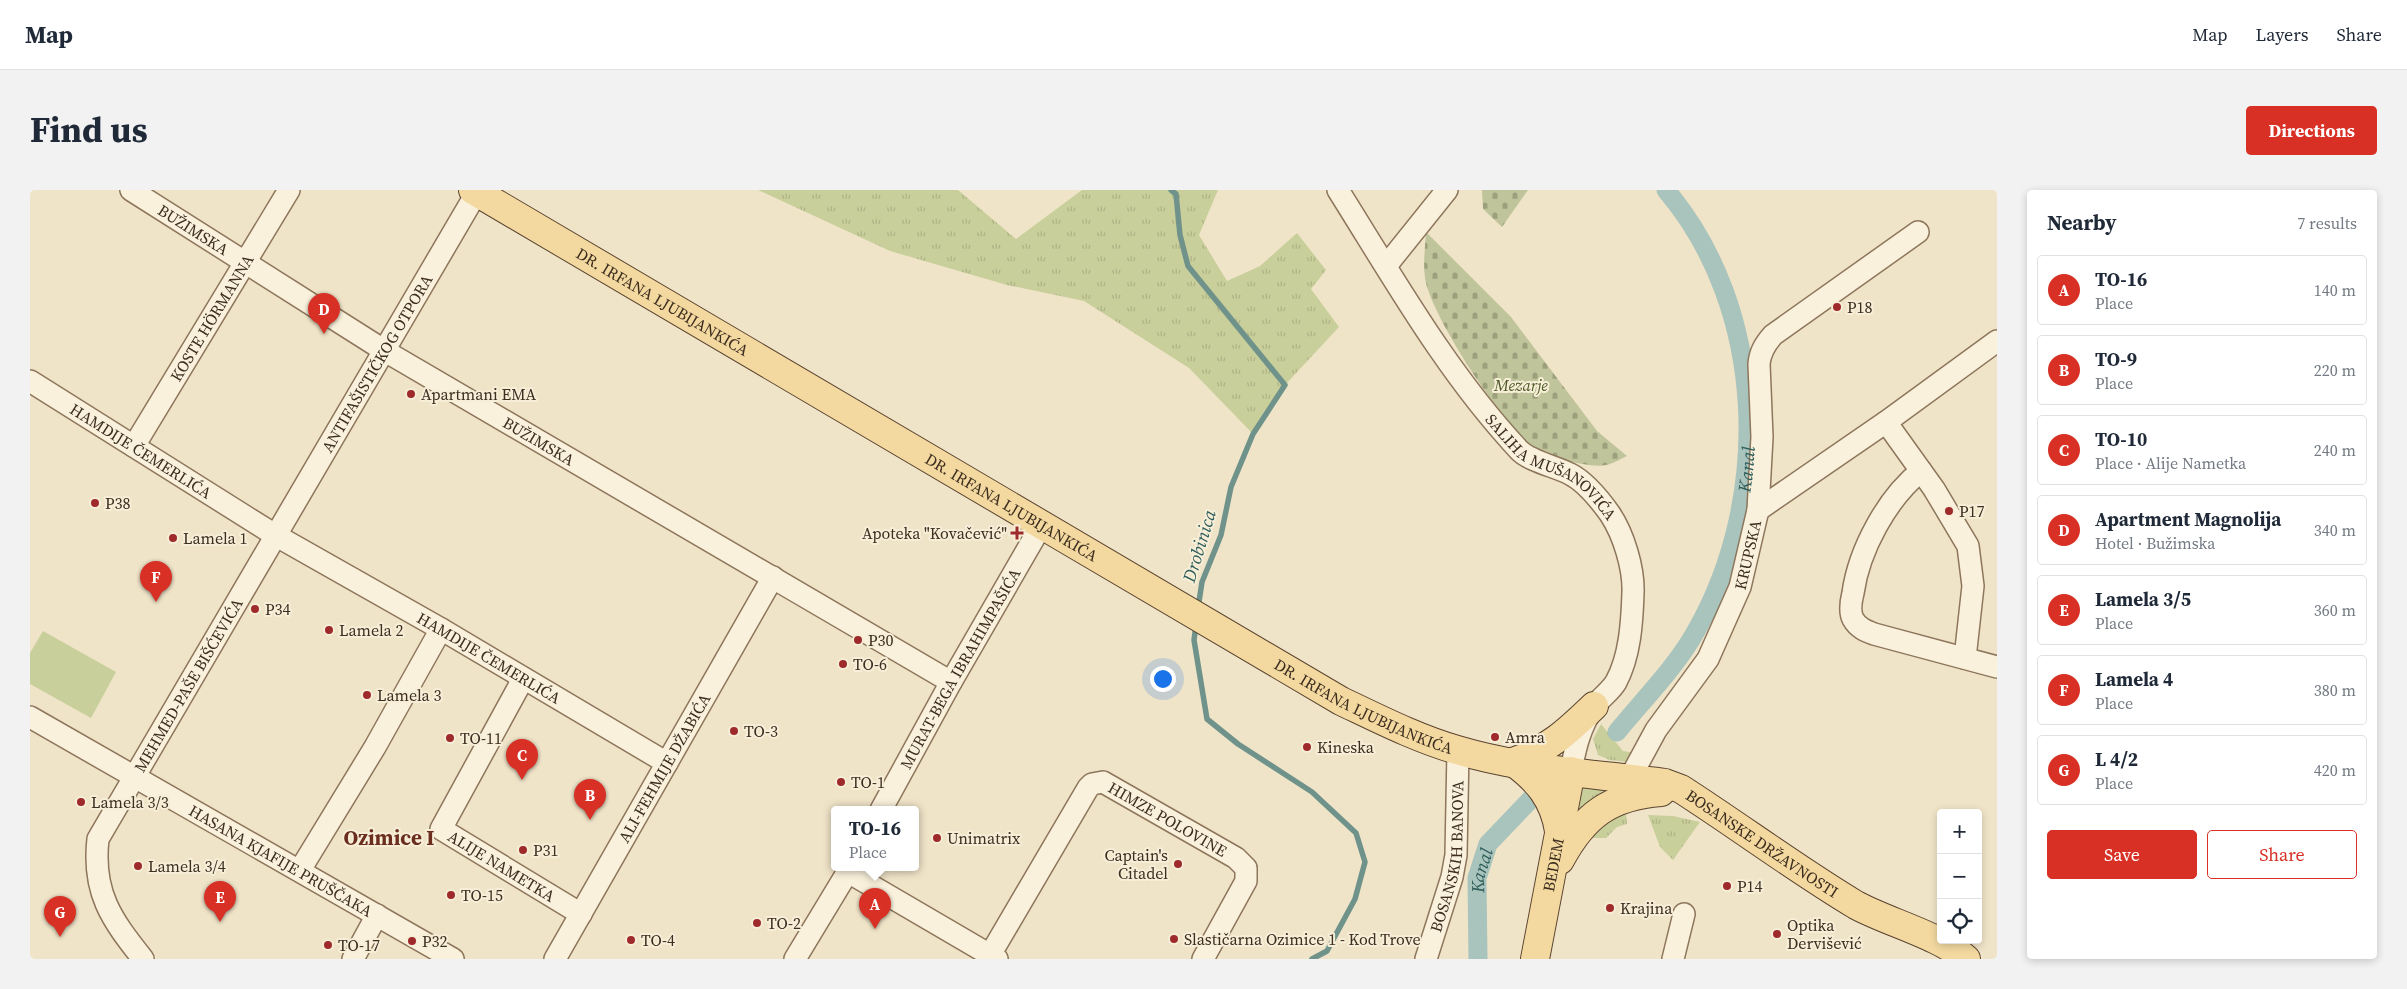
<!DOCTYPE html>
<html lang="en">
<head>
<meta charset="utf-8">
<style>
  :root { --surface:#fff; --page:#f2f2f3; --text:#1f2937; --muted:#747a83; --line:#e0e1e3; --accent:#d93025 }
  body { margin:0; font-family:"Source Serif 4",serif; background:var(--page); color:var(--text) }
  .controls { position:absolute; right:15px; bottom:15px; display:grid; overflow:hidden; border-radius:5px; box-shadow:0 2px 8px #0003 }
  .controls button { width:45px; height:45px; display:grid; place-items:center; padding:0; border:0; border-bottom:1px solid var(--line); background:var(--surface); color:var(--text); font:25px sans-serif }
  .you { position:absolute; left:1132px; top:488px; width:18px; height:18px; margin:-12px; border:4px solid #fff; border-radius:50%; background:#1a73e8; box-shadow:0 0 0 8px #1a73e833 }
  .badge { display:grid; place-items:center; width:32px; height:32px; border-radius:50%; background:var(--accent); color:#fff; font-size:16px; font-weight:700 }
  .pin { position:absolute; translate:-50% -41px; filter:drop-shadow(0 1px 2px #0008) }
  .pin::after { content:''; position:absolute; top:26px; width:18px; height:15px; background:inherit; clip-path:polygon(0 0,100% 0,50% 100%) }
  .popup { position:absolute; left:801px; top:616px; width:88px; height:65px; box-sizing:border-box; display:grid; place-content:center; border-radius:5px; background:var(--surface); filter:drop-shadow(0 1px 4px #0005); font-size:16px; white-space:nowrap; color:var(--muted) }
  .popup b { font-size:19px; color:var(--text) }
  .popup::after { content:''; position:absolute; left:50%; top:100%; margin-left:-10px; border:10px solid transparent; border-top-color:var(--surface) }
  .list { margin:0; padding:0; list-style:none }
  h2 { display:flex; justify-content:space-between; align-items:center; height:65px; margin:0; padding:0 20px; font-size:21px }
  h2 small { font-size:16px; font-weight:400; color:var(--muted) }
  .list li { display:grid; grid-template-columns:32px 1fr auto; gap:15px; align-items:center; box-sizing:border-box; height:70px; margin:0 10px 10px; padding:0 10px; border:1px solid var(--line); border-radius:5px }
  .list b { display:block; font-size:19px; white-space:nowrap }
  .list p { margin:0; font-size:16px; white-space:nowrap; color:var(--muted) }
  .list em { font-size:16px; font-style:normal; color:var(--muted) }
  .actions { display:flex; gap:10px; padding:15px 20px }
  .actions a { flex:1; padding:11px 0; border:1px solid var(--accent); border-radius:5px; text-align:center; font-size:18px; color:var(--accent) }
  .actions .main { background:var(--accent); color:#fff }
  .icon { flex:none; width:28px; height:28px; fill:none; stroke:currentColor; stroke-width:2; stroke-linecap:round; stroke-linejoin:round }
  .map { position:relative; flex:none; width:1967px; height:769px; overflow:hidden; border-radius:5px }
  header { display:flex; align-items:center; gap:30px; box-sizing:border-box; height:70px; padding:0 25px; background:var(--surface); border-bottom:1px solid var(--line) }
  header strong { font-size:24px }
  nav { display:flex; gap:28px; margin-inline-start:auto; font-size:18px }
  .intro { display:flex; align-items:center; justify-content:space-between; box-sizing:border-box; height:120px; padding:0 30px }
  h1 { margin:0; font-size:35px }
  .button { padding:12px 22px; border-radius:5px; background:var(--accent); color:#fff; font-size:18px; font-weight:700 }
  main { display:flex; gap:30px; padding:0 30px }
  aside { flex:1; background:var(--surface); border-radius:5px; box-shadow:0 2px 8px #0003 }
  .map>svg:first-child { display:block }
  .grass { fill:url(#grass-tufts) }
  .cemetery { fill:url(#cemetery-stones) }
  .park { fill:#c9cf9b }
  .lines { fill:none; stroke-linecap:round; stroke-linejoin:round }
  .stream { stroke:#6f938a; stroke-width:5.5 }
  .canal { stroke:#a9c4bc; stroke-width:19 }
  .minor-casing { stroke:#8d765c; stroke-width:24 }
  .major-casing { stroke:#5b4430; stroke-width:30 }
  .minor { stroke:#faf1dc; stroke-width:21 }
  .major { stroke:#f3d9a0; stroke-width:28 }
  .poi-dot { fill:#9e2a2b; stroke:#f7eed8; stroke-width:2 }
  .labels { text-anchor:middle; dominant-baseline:central; stroke-width:4; stroke-linejoin:round; paint-order:stroke }
  .street-label { font-size:16px; fill:#3d2e20; stroke:#f7eed8 }
  .poi-label { font-size:16px; fill:#3d2e20; stroke:#f7eed8; text-anchor:start }
  .park-label { font-size:16px; font-style:italic; fill:#4d5a26; stroke:#f7eed8 }
  .water-label { font-size:18px; font-style:italic; fill:#2f5d5a; stroke:#f7eed8 }
  .district-label { font-size:21px; font-weight:bold; fill:#6b2e1e; stroke:#f7eed8 }
</style>
</head>
<body>
<header>
<strong>Map</strong>
<nav><a>Map</a><a>Layers</a><a>Share</a></nav>
</header>
<div class="intro"><h1>Find us</h1><a class="button">Directions</a></div>
<main>
<div class="map">
<svg width="1967" height="769" viewBox="0 0 1967 769">
  <defs>
    <pattern id="grass-tufts" width="24" height="20" patternUnits="userSpaceOnUse" patternTransform="scale(1.25)"><rect width="24" height="20" fill="#c9cf9b"/><path d="M3 7l-1-3M5 7V3M7 7l1-3M15 17l-1-3M17 17v-4M19 17l1-3" fill="none" stroke="#aeb285"/></pattern>
    <pattern id="cemetery-stones" width="16" height="16" patternUnits="userSpaceOnUse" patternTransform="scale(1.25)"><rect width="16" height="16" fill="#bfc49a"/><path d="M2 7V4a2 2 0 0 1 4 0v3zM10 15v-3a2 2 0 0 1 4 0v3z" fill="#9ca07d"/></pattern>
  </defs>
  <rect width="100%" height="100%" fill="#f0e4c8"/>
  <path class="grass" d="M728,0H928L986,49L1052,0H1188L1169,45L1197,91L1230,76L1267,43L1296,80L1281,99L1309,137L1255,195L1223,244L1159,178L1054,111L977,95L860,61Z
    M1571,534L1593,561L1607,563L1597,572L1580,570L1568,565L1563,549Z
    M1546,593L1593,598L1539,639Z
    M1596,623L1597,634L1587,637L1576,648H1563C1566,631 1581,628 1596,623Z
    M1618,625L1643,626L1670,632L1643,670L1630,657Z"/>
  <path class="cemetery" d="M1452,0H1498L1472,37L1453,19Z
    M1396,42L1481,127L1567,241L1597,266C1590,269 1583,274 1576,275C1560,279 1512,265 1500,255C1471,232 1400,124 1395,88C1393,73 1395,57 1396,42Z"/>
  <path class="park" d="M13,441L86,482L61,528L0,494V463Z"/>
  <g class="lines">
    <path class="stream" d="M1141,0L1146,4L1150,45L1158,76L1255,195L1223,244L1201,297L1191,345L1172,392L1168,418
      M1166,435L1164,450L1177,529L1208,554L1282,602L1326,643L1335,672L1325,709L1297,761L1282,769"/>
    <g class="canal">
      <path id="s1" d="M1587,542C1612,511 1647,476 1666,441C1742,308 1737,119 1636,0"/>
      <path id="s2" d="M1448,769L1447,688L1458,654L1501,609"/>
    </g>
    <g class="minor-casing">
      <g id="minor">
        <path id="s3" d="M101,0L355,161L921,492"/>
        <path id="s4" d="M1308,0C1364,89 1417,183 1489,260C1499,271 1527,277 1540,284C1556,292 1570,310 1580,324C1594,345 1604,379 1603,403C1602,433 1600,466 1586,492C1580,502 1570,508 1564,517C1550,536 1545,559 1541,581"/>
        <path d="M1356,76L1417,0"/>
        <path id="s5" d="M0,191L245,345L411,439L637,573"/>
        <path d="M1856,232L1904,299L1938,356L1943,396L1935,468"/>
        <path id="s6" d="M104,256L259,0"/>
        <path d="M1891,281C1857,308 1829,360 1823,403C1821,411 1819,421 1823,429C1828,438 1836,441 1844,444L1967,477"/>
        <path d="M1728,320L1856,232L1967,151"/>
        <path id="s7" d="M493,489L411,639L551,724"/>
        <path id="s8" d="M0,527L423,769"/>
        <path id="s9" d="M1596,602L1600,588L1626,540L1678,469L1710,397L1728,320L1732,247L1729,174C1730,162 1735,154 1743,145L1888,42"/>
        <path id="s10" d="M851,620L921,492L1011,336"/>
        <path d="M270,680L345,557L411,439"/>
        <path d="M818,682L967,769"/>
        <path id="s11" d="M960,765L1058,598L1062,594L1073,592L1206,668L1216,678V691L1173,769"/>
        <path id="s12" d="M113,769C81,729 62,702 68,649L447,2"/>
        <path d="M323,769L347,725"/>
        <path id="s13" d="M525,769L743,387"/>
        <path d="M765,769L820,678"/>
        <path id="s14" d="M1396,769L1422,687L1426,665L1428,560"/>
        <path d="M1643,769L1654,724"/>
      </g>
    </g>
    <g class="major-casing">
      <g id="major">
        <path id="s15" d="M443,0L1311,511C1349,529 1386,548 1427,560C1494,580 1566,584 1635,593L1651,599C1710,637 1766,679 1826,715C1857,732 1911,746 1936,769"/>
        <path d="M1483,572C1518,560 1538,541 1564,516"/>
        <path d="M1483,572C1508,590 1524,609 1529,641"/>
        <path d="M1530,670C1554,625 1580,606 1631,602"/>
        <path id="s16" d="M1505,769L1541,581"/>
      </g>
    </g>
    <use href="#minor" class="minor"/>
    <use href="#major" class="major"/>
  </g>
  <g class="poi-dot">
    <circle cx="1807" cy="117" r="5"/>
    <circle cx="381" cy="204" r="5"/>
    <circle cx="65" cy="313" r="5"/>
    <circle cx="1919" cy="321" r="5"/>
    <path d="M984.5 335.5h5v5h5v5h-5v5h-5v-5h-5v-5h5z"/>
    <circle cx="143" cy="348" r="5"/>
    <circle cx="225" cy="419" r="5"/>
    <circle cx="299" cy="440" r="5"/>
    <circle cx="828" cy="450" r="5"/>
    <circle cx="813" cy="474" r="5"/>
    <circle cx="337" cy="505" r="5"/>
    <circle cx="704" cy="541" r="5"/>
    <circle cx="1465" cy="547" r="5"/>
    <circle cx="420" cy="548" r="5"/>
    <circle cx="1277" cy="557" r="5"/>
    <circle cx="811" cy="592" r="5"/>
    <circle cx="51" cy="612" r="5"/>
    <circle cx="907" cy="648" r="5"/>
    <circle cx="493" cy="660" r="5"/>
    <circle cx="1148" cy="674" r="5"/>
    <circle cx="108" cy="676" r="5"/>
    <circle cx="1697" cy="696" r="5"/>
    <circle cx="421" cy="705" r="5"/>
    <circle cx="1580" cy="718" r="5"/>
    <circle cx="727" cy="733" r="5"/>
    <circle cx="1747" cy="744" r="5"/>
    <circle cx="1144" cy="749" r="5"/>
    <circle cx="601" cy="750" r="5"/>
    <circle cx="382" cy="751" r="5"/>
    <circle cx="298" cy="755" r="5"/>
  </g>
  <g class="labels">
    <g class="street-label">
      <text stroke="none"><textPath href="#s3" startOffset="74">BUŽIMSKA</textPath></text>
      <text stroke="none"><textPath href="#s15" startOffset="220">DR. IRFANA LJUBIJANKIĆA</textPath></text>
      <text stroke="none"><textPath href="#s6" startOffset="150">KOSTE HÖRMANNA</textPath></text>
      <text stroke="none"><textPath href="#s12" startOffset="684">ANTIFAŠISTIČKOG OTPORA</textPath></text>
      <text stroke="none"><textPath href="#s3" startOffset="479">BUŽIMSKA</textPath></text>
      <text stroke="none"><textPath href="#s5" startOffset="131">HAMDIJE ČEMERLIĆA</textPath></text>
      <text stroke="none"><textPath href="#s4" startOffset="354">SALIHA MUŠANOVIĆA</textPath></text>
      <text stroke="none"><textPath href="#s15" startOffset="625">DR. IRFANA LJUBIJANKIĆA</textPath></text>
      <text stroke="none"><textPath href="#s9" startOffset="269">KRUPSKA</textPath></text>
      <text stroke="none"><textPath href="#s5" startOffset="536">HAMDIJE ČEMERLIĆA</textPath></text>
      <text stroke="none"><textPath href="#s10" startOffset="162">MURAT-BEGA IBRAHIMPAŠIĆA</textPath></text>
      <text stroke="none"><textPath href="#s12" startOffset="311">MEHMED-PAŠE BIŠĆEVIĆA</textPath></text>
      <text stroke="none"><textPath href="#s15" startOffset="1030">DR. IRFANA LJUBIJANKIĆA</textPath></text>
      <text stroke="none"><textPath href="#s13" startOffset="220">ALI-FEHMIJE DŽABIĆA</textPath></text>
      <text stroke="none"><textPath href="#s11" startOffset="285">HIMZE POLOVINE</textPath></text>
      <text stroke="none"><textPath href="#s15" startOffset="1459">BOSANSKE DRŽAVNOSTI</textPath></text>
      <text stroke="none"><textPath href="#s14" startOffset="106">BOSANSKIH BANOVA</textPath></text>
      <text stroke="none"><textPath href="#s8" startOffset="289">HASANA KJAFIJE PRUŠČAKA</textPath></text>
      <text stroke="none"><textPath href="#s16" startOffset="96">BEDEM</textPath></text>
      <text stroke="none"><textPath href="#s7" startOffset="242">ALIJE NAMETKA</textPath></text>
    </g>
    <g class="poi-label">
      <text x="1817" y="117">P18</text>
      <text x="391" y="204">Apartmani EMA</text>
      <text x="75" y="313">P38</text>
      <text x="1929" y="321">P17</text>
      <text x="977" y="343" text-anchor="end">Apoteka "Kovačević"</text>
      <text x="153" y="348">Lamela 1</text>
      <text x="235" y="419">P34</text>
      <text x="309" y="440">Lamela 2</text>
      <text x="838" y="450">P30</text>
      <text x="823" y="474">TO-6</text>
      <text x="347" y="505">Lamela 3</text>
      <text x="714" y="541">TO-3</text>
      <text x="1475" y="547">Amra</text>
      <text x="430" y="548">TO-11</text>
      <text x="1287" y="557">Kineska</text>
      <text x="821" y="592">TO-1</text>
      <text x="61" y="612">Lamela 3/3</text>
      <text x="917" y="648">Unimatrix</text>
      <text x="503" y="660">P31</text>
      <text x="1138" y="665" text-anchor="end">Captain's<tspan x="1138" dy="18">Citadel</tspan></text>
      <text x="118" y="676">Lamela 3/4</text>
      <text x="1707" y="696">P14</text>
      <text x="431" y="705">TO-15</text>
      <text x="1590" y="718">Krajina</text>
      <text x="737" y="733">TO-2</text>
      <text x="1757" y="735">Optika<tspan x="1757" dy="18">Dervišević</tspan></text>
      <text x="1154" y="749">Slastičarna Ozimice 1 - Kod Trove</text>
      <text x="611" y="750">TO-4</text>
      <text x="392" y="751">P32</text>
      <text x="308" y="755">TO-17</text>
    </g>
    <g class="park-label">
      <text x="1491" y="195">Mezarje</text>
    </g>
    <g class="water-label">
      <text stroke="none"><textPath href="#s1" startOffset="299">Kanal</textPath></text>
      <text transform="translate(1169 356) rotate(-73)">Drobinica</text>
      <text stroke="none"><textPath href="#s2" startOffset="89">Kanal</textPath></text>
    </g>
    <g class="district-label">
      <text x="359" y="647">Ozimice I</text>
    </g>
  </g>
</svg>
<div class="controls">
<button>+</button>
<button>−</button>
<button><svg class="icon" aria-label="locate" viewBox="0 0 24 24"><circle cx="12" cy="12" r="6"/><path d="M12 2v4M12 18v4M2 12h4M18 12h4"/></svg></button>
</div>
<div class="you"></div>
<div class="pin badge" style="left:845px;top:739px">A</div>
<div class="popup"><b>TO-16</b>Place</div>
<div class="pin badge" style="left:560px;top:630px">B</div>
<div class="pin badge" style="left:492px;top:590px">C</div>
<div class="pin badge" style="left:294px;top:144px">D</div>
<div class="pin badge" style="left:190px;top:732px">E</div>
<div class="pin badge" style="left:126px;top:412px">F</div>
<div class="pin badge" style="left:30px;top:747px">G</div>
</div>
<aside>
<h2>Nearby<small>7 results</small></h2>
<ul class="list">
<li><span class="badge">A</span><div><b>TO-16</b><p>Place</p></div><em>140 m</em></li>
<li><span class="badge">B</span><div><b>TO-9</b><p>Place</p></div><em>220 m</em></li>
<li><span class="badge">C</span><div><b>TO-10</b><p>Place · Alije Nametka</p></div><em>240 m</em></li>
<li><span class="badge">D</span><div><b>Apartment Magnolija</b><p>Hotel · Bužimska</p></div><em>340 m</em></li>
<li><span class="badge">E</span><div><b>Lamela 3/5</b><p>Place</p></div><em>360 m</em></li>
<li><span class="badge">F</span><div><b>Lamela 4</b><p>Place</p></div><em>380 m</em></li>
<li><span class="badge">G</span><div><b>L 4/2</b><p>Place</p></div><em>420 m</em></li>
</ul>
<div class="actions"><a class="main">Save</a><a>Share</a></div>
</aside>
</main>
</body>
</html>
